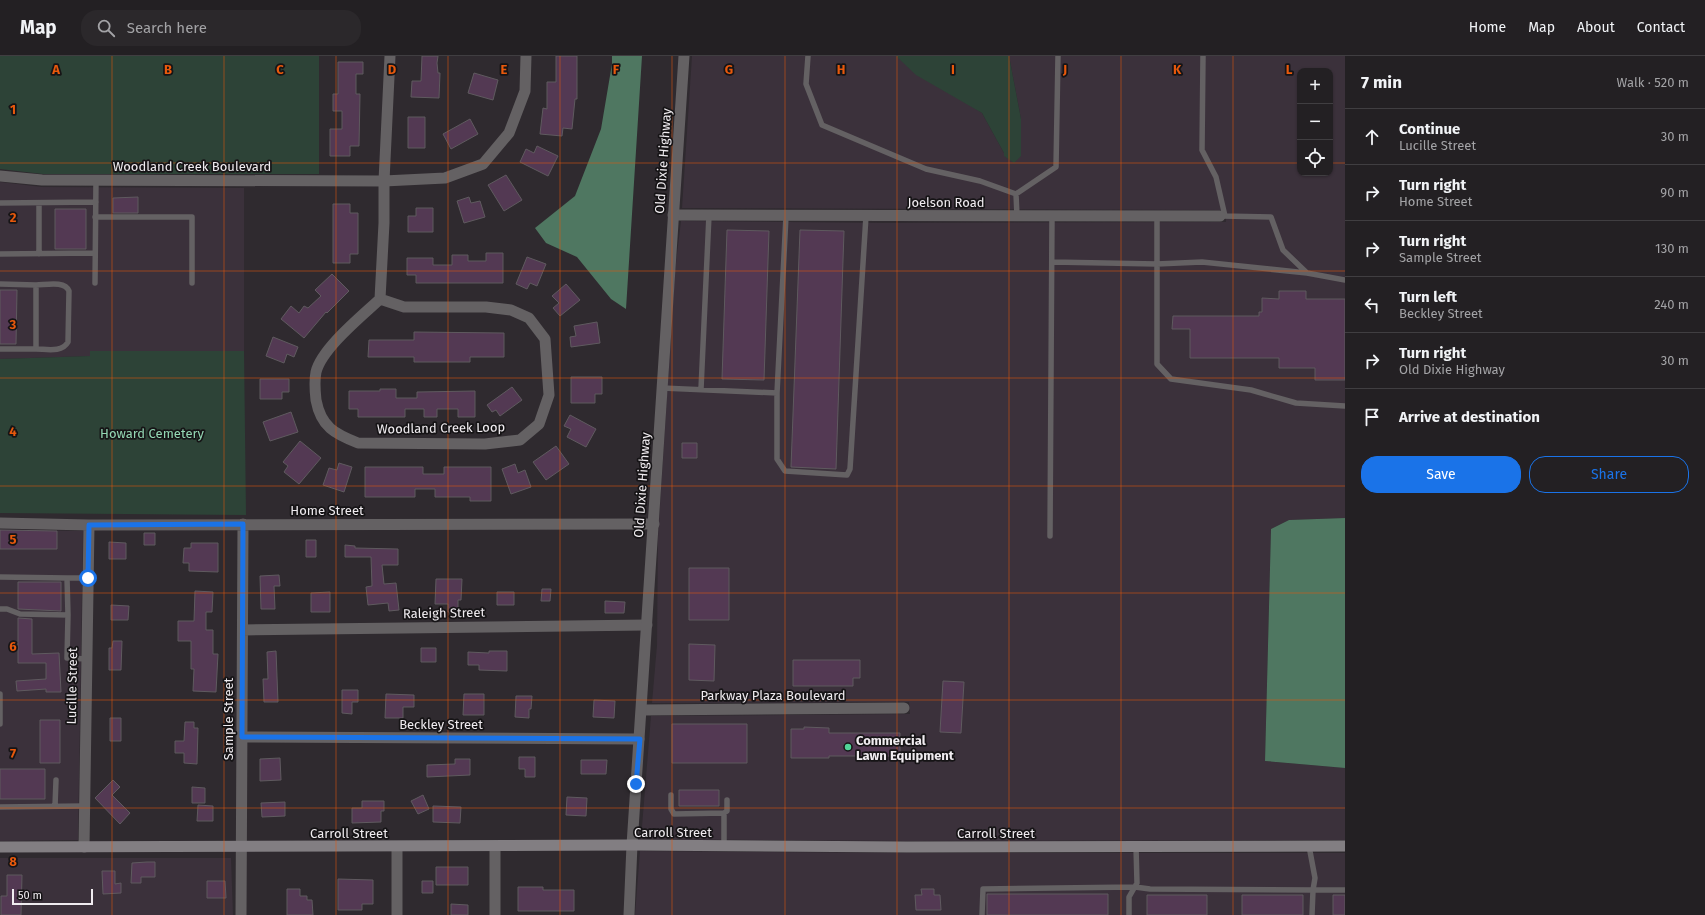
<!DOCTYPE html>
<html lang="en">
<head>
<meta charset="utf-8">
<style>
  :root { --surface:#232023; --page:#2b282b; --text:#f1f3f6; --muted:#a3a3a6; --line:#403e41; --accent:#1a73e8 }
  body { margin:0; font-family:"Fira Sans",sans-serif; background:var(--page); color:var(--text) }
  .controls { position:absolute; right:12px; top:12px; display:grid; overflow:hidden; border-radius:8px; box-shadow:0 1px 3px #0004 }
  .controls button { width:36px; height:36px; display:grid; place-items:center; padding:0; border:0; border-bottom:1px solid var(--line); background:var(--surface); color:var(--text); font:20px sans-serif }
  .scale { position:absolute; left:12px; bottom:10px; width:81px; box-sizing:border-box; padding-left:4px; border:2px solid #f0ecf0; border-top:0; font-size:11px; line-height:14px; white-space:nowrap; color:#f0ecf0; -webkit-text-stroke:3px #161416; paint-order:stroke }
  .stop { position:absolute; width:12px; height:12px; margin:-9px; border:3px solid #1a73e8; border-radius:50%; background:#fff }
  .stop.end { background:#1a73e8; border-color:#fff; box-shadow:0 1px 4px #0008 }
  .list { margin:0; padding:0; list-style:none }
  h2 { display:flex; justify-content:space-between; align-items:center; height:52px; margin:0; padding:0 16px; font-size:17px }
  h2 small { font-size:13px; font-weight:400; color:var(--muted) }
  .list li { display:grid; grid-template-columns:26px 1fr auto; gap:12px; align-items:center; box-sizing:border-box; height:56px; padding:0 16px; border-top:1px solid var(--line) }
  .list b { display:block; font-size:15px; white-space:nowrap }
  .list p { margin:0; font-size:13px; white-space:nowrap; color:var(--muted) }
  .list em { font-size:13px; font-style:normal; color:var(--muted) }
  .actions { display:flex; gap:8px; padding:12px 16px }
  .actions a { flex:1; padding:9px 0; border:1px solid var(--accent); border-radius:16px; text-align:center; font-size:14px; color:var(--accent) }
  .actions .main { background:var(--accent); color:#fff }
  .icon { flex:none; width:22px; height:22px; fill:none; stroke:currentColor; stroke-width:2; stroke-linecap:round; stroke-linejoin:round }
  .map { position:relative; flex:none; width:1345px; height:859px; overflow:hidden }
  header { display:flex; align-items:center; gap:24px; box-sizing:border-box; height:56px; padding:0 20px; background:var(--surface); border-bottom:1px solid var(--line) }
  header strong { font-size:19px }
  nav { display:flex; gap:22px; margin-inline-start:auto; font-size:14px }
  .search { width:280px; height:36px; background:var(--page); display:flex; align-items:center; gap:10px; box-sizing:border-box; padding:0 14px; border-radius:16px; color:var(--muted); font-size:15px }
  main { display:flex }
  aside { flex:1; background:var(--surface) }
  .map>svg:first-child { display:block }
  .built { fill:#3b313b; fill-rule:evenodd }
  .green { fill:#2d4337 }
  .water { fill:#4f7761 }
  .building { fill:#533953; stroke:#5f5a5f }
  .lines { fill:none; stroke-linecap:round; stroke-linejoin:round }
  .service { stroke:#646163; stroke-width:5.5 }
  .minor { stroke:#646163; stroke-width:11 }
  .tertiary { stroke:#646163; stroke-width:11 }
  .secondary { stroke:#827e82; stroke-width:11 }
  .route { stroke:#1a73e8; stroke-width:5 }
  .grid { fill:none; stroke:#e8590c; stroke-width:1; stroke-opacity:0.55 }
  .poi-dot { fill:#51d398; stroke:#161416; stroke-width:1.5 }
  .labels { text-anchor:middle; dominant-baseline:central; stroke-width:3.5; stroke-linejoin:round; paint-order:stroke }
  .street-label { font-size:13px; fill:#f0ecf0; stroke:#161416 }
  .park-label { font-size:13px; fill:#93d7b3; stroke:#161416 }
  .poi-label { font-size:13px; font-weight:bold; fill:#f0ecf0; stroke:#161416; text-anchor:start }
  .grid-label { font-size:13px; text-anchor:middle; font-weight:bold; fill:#e8590c; stroke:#161416; stroke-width:3.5; stroke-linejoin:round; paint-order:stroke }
</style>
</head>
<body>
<header>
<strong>Map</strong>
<div class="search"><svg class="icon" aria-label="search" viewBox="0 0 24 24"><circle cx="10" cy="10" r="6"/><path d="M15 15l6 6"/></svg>Search here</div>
<nav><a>Home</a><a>Map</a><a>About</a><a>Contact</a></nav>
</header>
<main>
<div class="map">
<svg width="1345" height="859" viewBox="0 0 1345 859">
  <rect width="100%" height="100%" fill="#2f2a2f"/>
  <path class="built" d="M692,0H896L982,57L1004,97V100L1021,63L1009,0H1345V462L1289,464L1271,473L1265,705L1345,712V784L907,785L641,783L651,660L910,658L909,646L652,647L657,589L658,481L675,215L681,165L887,167L1226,166L1225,154L682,152ZM1300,15H1330V117H1300Z
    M0,126L42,131L244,132V295H91L90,300L0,303Z
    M0,474L83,475L78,784L0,785Z
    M640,795L913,797H1345V859H635Z
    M0,802H231L233,859H0Z"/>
  <path class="green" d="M0,0H319V118H43L0,113Z
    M896,0H1009L1021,63V100L1014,107L1004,100V97L982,57L916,19Z
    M90,295H244L246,459L0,457V303L90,300Z"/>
  <path class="water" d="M612,0H642L626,253L611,243L577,201L546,187L535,172L575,140L601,73L612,8Z
    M1345,462V712L1265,705L1271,473L1289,464Z"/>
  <path class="building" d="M422,0H438L437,7L438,17H440L439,42L411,41L412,25H421Z
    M556,0H577V43H575L572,73L563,72L562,80L540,78L543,52L547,53V26H556Z
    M338,6H363V18H356V38H360L359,90H350V100H330V73H342V55H333V38H338Z
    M474,17L498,24L493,44L468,37Z
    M408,61H425V92H408Z
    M470,63L478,78L451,93L443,78Z
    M537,90L558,100L548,120L520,106L526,93L534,97Z
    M506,119L522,144L504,155L488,129Z
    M138,141V157H113V142Z
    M469,141L471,147L480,145L485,161L464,167L457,145Z
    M333,148H350V157H358V198H350V207H333Z
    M416,152H433V176H408V160H416Z
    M55,153H86V193H55Z
    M727,174L769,175L764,324L722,323Z
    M800,174L844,175L836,413L791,411Z
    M486,197H503V227H416V219H407V202H433V209H452V199H468V205H486Z
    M527,201L546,208L537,230L530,227L527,233L516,228Z
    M332,218L349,235L327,257L326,256L304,282L281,263L291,250L299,257L304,250L308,252L321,240L315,234Z
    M566,228L580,244L560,260L553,252L559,247L552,240Z
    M0,234H17L16,288H0Z
    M1279,235H1306V243H1345V324H1315V312H1279V302H1190V273H1172L1173,260H1259V256H1262V242L1279,243Z
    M597,266L600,287L571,291L570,281L576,280L574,270Z
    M414,276L504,277V301H470V306H414V301H368L369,284H414Z
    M273,281L298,291L294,301L287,298L284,307L266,300Z
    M571,321H602V338H595V347H571Z
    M260,323H289V336H282V343H260Z
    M512,331L522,344L500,360L496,354L492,356L487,349Z
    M380,333H396V342H417V336L475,335V361H458V353H437V361H424V353H405V361H358V353H349V335H380Z
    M291,356L298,376L270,385L263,366Z
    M570,359L596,373L586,391L567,381L571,373L564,370Z
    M300,385L321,402L299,428L284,416L288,410L283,406Z
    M682,387H697V402H682Z
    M556,390L569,408L546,424L533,406Z
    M339,407L352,411L344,436L323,429L329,412L337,414Z
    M515,408L518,417L525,414L531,431L511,438L502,413Z
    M365,411H423V418H444V411H491V445H470V441H435V433H415V441H365Z
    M0,474L57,475V493H0Z
    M144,477H155V489H144Z
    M306,484H316V501H306Z
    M109,486L126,487V503H109Z
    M191,487H218V516L189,515V507H183L184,492H191Z
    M345,489L355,490V492L398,493V509H382L384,528L396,527L399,554L389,555L388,547L368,549L366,531L372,530L371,501H345Z
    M689,512H729V564H689Z
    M279,519L280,530H274L275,553H261L260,520Z
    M436,523H462L461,544H458V556H448V548H435Z
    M18,526H61V555L18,553Z
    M542,533H551L550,545H541Z
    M195,535L213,536L212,556H206V574H213V598H218L216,636L193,635L194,613H191V585H178V565H194Z
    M330,536V556H311V537Z
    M497,536H514V549H497Z
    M605,545L625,546L624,557H605Z
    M111,549L129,550L128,564H111Z
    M18,562L32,563V598L59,597L61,636H46V633L17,635L16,625L46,623V607H18Z
    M113,585H122L121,614H109V592H112Z
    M689,588L715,589L714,625L689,624Z
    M421,592H436V606H421Z
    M276,595L278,646H264L263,623H268L267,596Z
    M489,595H507V615L479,614V609H468V596L489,597Z
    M793,604H860V622H853V630H793Z
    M943,625L964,626L961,677L940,676Z
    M342,634H358V646H352V658L342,657Z
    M386,638L414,639V651H403V662H385Z
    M464,638H484V659H463Z
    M516,640H532L531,653H529V662L515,661Z
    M594,644L615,645L614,662L593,661Z
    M110,662H121V685H110Z
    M40,664H60V707H40Z
    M185,666H194V672H198L197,708L184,707V697H175V685H184Z
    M672,668H747V707H672Z
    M804,671L829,672V677H900V700H829V702H791V673H804Z
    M519,701H535V721H525V713H519Z
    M280,702L281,724L260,725V703Z
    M455,703H470V719L427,721V709L455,708Z
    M581,704H607L606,718H581Z
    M0,713H45V743H0Z
    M113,724L120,731L112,739L130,757L120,768L95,742Z
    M192,731L205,732V747H192Z
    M679,734H719V750H679Z
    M423,739L429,753L418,758L411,745Z
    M567,741L587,742L586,760L566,759Z
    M362,745H384V755H381V766L352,767V752H362Z
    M285,746V760L262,761L261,747Z
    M198,749L213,750V765H197Z
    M433,750L461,751L460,767L433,766Z
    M147,806H155V821H141V827H131L132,807Z
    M436,811H468V829H436Z
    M102,815H115V828L121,827V837L103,838Z
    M7,819H22L21,859H1V840H7Z
    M338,823L373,824V848H362V854H338Z
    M207,825H225L226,842H207Z
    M422,825H433V837H422Z
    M518,831H543V834H574V855H518Z
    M287,833H300V840H307V844H312L313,859H287Z
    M921,833H934V839H940L941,854H916L915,839H922Z
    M987,838H1108V859H987Z
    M1147,839H1207V859H1147Z
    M1242,839H1303V859H1242Z
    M1333,839H1345V859H1333Z
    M451,848L468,849V859H451Z"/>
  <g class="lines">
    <path class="service" d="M808,0L806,28L822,69L926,113L980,125L1016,138
      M1203,0L1202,94L1216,121L1225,160
      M0,147L96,146
      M39,147V198
      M786,160L777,337V403L785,415L847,419L850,413L866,160
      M1017,160L1016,138L1056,111L1058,0
      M1157,160V308L1171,323L1251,334L1296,347L1345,350
      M1222,160L1271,161L1283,194L1307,217L1345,224
      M95,161H192V227
      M0,198L95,197
      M1052,206L1157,208L1202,206L1307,217
      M95,227L96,124
      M0,228L36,229V293H0
      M36,229C45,229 65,224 69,235L68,286C62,297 46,293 36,293
      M662,332L777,337
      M701,333L709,159
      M1050,480L1052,160
      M0,521L67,522
      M0,553H7L20,558L68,559L67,522H88
      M68,559L67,602L87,603
      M0,638V668
      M671,739V753L674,758L724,757L727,755V744
      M55,750L56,724
      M0,751L84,750
      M724,757V790
      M982,859L983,833L1135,831L1150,833L1313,834L1315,822L1309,790
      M1129,859V841L1137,827L1136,791
      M1312,859L1313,834H1345"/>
    <path class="minor" d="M0,120L42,124L384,125L445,122L483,108L509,77L525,35L526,0
      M673,159L1220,160
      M380,243L404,251H486L511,254L529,262L545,283L549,339L539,368L520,384L485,388L358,387C335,378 321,371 316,344C315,335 314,326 316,316C322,292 362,260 380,243L384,167V125L390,0
      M0,467L89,469L654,468
      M243,574L647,569
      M642,654L904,652
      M242,681L639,683
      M84,791L89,469
      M397,791V859
      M241,859L243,468
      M495,859V790"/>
    <path class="tertiary" d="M629,859L632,789L684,0"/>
    <path class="secondary" d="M0,791L632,789L907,791L1345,790"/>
  </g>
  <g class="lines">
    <path class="route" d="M88,522L89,469L243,468L242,681L640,683L636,728"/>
  </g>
  <path class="grid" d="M112,0V859M224,0V859M336,0V859M448,0V859M560,0V859M672,0V859M785,0V859M897,0V859M1009,0V859M1121,0V859M1233,0V859M0,107H1300M1330,107H1345M0,215H1345M0,322H1345M0,430H1345M0,537H1345M0,644H1345M0,752H1345"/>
  <circle class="poi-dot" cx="848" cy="691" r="4"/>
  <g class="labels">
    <g class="street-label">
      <text transform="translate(663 105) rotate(-86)">Old Dixie Highway</text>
      <text x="192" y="110">Woodland Creek Boulevard</text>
      <text x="946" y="146">Joelson Road</text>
      <text transform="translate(441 372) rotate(-1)">Woodland Creek Loop</text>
      <text transform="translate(642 429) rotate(-86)">Old Dixie Highway</text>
      <text x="327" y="454">Home Street</text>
      <text transform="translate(444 557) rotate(-1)">Raleigh Street</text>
      <text transform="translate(72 630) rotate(-89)">Lucille Street</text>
      <text x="773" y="639">Parkway Plaza Boulevard</text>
      <text transform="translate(228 663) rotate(-90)">Sample Street</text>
      <text x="441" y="668">Beckley Street</text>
      <text x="673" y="776">Carroll Street</text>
      <text x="349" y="777">Carroll Street</text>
      <text x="996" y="777">Carroll Street</text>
    </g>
    <g class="park-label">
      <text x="152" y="377">Howard Cemetery</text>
    </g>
    <g class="poi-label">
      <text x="856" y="684">Commercial<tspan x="856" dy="15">Lawn Equipment</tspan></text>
    </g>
  </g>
  <g class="grid-label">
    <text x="56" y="18">A</text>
    <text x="168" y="18">B</text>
    <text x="280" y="18">C</text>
    <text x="392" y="18">D</text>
    <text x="504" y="18">E</text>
    <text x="616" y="18">F</text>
    <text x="729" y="18">G</text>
    <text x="841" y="18">H</text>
    <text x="953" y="18">I</text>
    <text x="1065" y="18">J</text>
    <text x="1177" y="18">K</text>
    <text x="1289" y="18">L</text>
    <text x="13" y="58">1</text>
    <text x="13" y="166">2</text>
    <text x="13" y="273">3</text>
    <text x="13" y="380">4</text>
    <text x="13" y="488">5</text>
    <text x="13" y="595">6</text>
    <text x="13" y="702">7</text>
    <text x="13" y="810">8</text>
  </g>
</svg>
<div class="controls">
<button>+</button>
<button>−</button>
<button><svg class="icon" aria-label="locate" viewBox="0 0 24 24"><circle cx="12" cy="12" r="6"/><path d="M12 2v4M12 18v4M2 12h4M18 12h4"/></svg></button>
</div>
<div class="scale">50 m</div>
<div class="stop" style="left:88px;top:522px"></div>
<div class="stop end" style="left:636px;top:728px"></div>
</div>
<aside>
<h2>7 min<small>Walk · 520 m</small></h2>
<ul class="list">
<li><svg class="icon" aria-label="ahead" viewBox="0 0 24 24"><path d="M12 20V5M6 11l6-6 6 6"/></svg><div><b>Continue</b><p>Lucille Street</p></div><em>30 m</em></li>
<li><svg class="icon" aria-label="right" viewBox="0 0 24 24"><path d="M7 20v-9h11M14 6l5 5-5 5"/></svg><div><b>Turn right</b><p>Home Street</p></div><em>90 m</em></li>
<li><svg class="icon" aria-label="right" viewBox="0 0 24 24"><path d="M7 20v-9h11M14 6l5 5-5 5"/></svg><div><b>Turn right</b><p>Sample Street</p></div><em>130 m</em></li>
<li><svg class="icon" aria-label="left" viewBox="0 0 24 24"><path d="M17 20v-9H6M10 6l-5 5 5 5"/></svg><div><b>Turn left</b><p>Beckley Street</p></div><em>240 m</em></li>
<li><svg class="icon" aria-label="right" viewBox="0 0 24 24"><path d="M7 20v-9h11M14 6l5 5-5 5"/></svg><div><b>Turn right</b><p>Old Dixie Highway</p></div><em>30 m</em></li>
<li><svg class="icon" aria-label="arrive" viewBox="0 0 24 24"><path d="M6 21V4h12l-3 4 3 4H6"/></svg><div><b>Arrive at destination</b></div></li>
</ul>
<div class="actions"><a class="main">Save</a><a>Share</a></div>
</aside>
</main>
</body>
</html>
